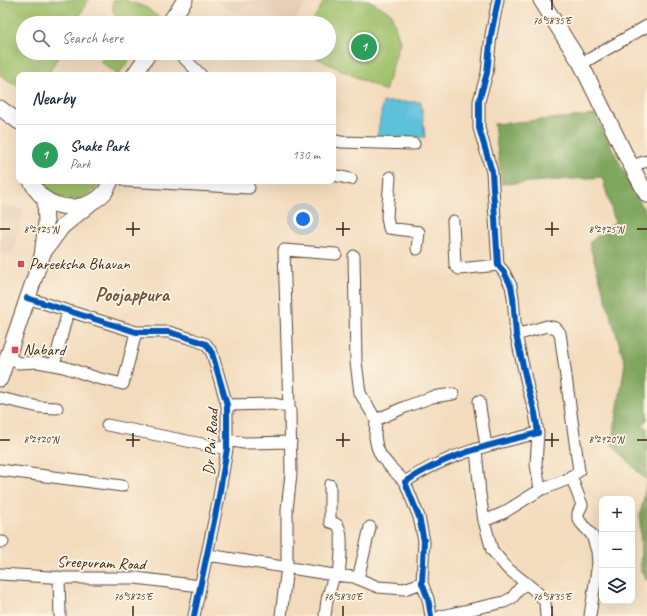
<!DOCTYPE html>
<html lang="en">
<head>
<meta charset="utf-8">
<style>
  :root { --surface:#fff; --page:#f6f6f7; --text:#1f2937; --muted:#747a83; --line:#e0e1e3; --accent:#d93025 }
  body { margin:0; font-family:Caveat,sans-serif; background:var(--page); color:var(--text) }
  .controls { position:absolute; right:12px; bottom:12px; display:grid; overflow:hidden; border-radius:8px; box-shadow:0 4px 16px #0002 }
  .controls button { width:36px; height:36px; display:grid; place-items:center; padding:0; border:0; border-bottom:1px solid var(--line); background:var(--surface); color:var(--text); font:20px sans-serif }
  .you { position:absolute; left:303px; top:219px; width:14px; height:14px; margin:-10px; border:3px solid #fff; border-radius:50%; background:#1a73e8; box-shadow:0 0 0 6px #1a73e833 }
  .badge { display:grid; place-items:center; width:26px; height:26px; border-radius:50%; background:var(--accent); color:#fff; font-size:13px; font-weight:700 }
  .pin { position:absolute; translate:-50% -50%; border:2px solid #fff; box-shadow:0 1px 4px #0006 }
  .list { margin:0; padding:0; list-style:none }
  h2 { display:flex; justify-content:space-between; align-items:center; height:52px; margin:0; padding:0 16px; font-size:17px }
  h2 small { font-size:13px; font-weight:400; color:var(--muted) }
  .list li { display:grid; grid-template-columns:26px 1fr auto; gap:12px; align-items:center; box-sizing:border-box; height:60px; padding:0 16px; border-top:1px solid var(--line) }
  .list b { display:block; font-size:15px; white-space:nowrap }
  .list p { margin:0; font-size:13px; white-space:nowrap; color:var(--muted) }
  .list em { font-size:13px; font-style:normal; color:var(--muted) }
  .icon { flex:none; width:22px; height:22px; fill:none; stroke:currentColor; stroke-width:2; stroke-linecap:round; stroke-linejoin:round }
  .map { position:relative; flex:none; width:647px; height:616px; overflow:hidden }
  .search { position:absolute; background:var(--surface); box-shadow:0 4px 16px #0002; left:16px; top:16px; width:320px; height:44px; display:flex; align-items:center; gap:10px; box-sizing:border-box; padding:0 14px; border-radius:22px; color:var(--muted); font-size:15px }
  .panel { position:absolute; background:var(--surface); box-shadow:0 4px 16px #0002; left:16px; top:72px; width:320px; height:112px; border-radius:8px }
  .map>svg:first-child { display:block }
  .built { fill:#e8cfb6 }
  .green { fill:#9dbf69; stroke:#6c7444 }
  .forest { fill:#7ea65d; stroke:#5c683e }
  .water { fill:#5dc1db; stroke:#4c767c }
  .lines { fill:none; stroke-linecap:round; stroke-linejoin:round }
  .street-casing { stroke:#574536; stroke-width:13 }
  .secondary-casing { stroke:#574536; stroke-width:17 }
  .street { stroke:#fff; stroke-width:11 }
  .secondary { stroke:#fff; stroke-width:15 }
  .cycleway-casing { stroke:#fcf5e5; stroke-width:8 }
  .cycleway { stroke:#0057b8; stroke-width:6 }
  .ticks { fill:none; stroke:#3b2a1e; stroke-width:1.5 }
  .poi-dot { fill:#d1495b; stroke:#fcf5e5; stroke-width:1.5 }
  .labels { text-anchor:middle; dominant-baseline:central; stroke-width:3.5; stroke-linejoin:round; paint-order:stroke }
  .poi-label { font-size:16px; fill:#3b2a1e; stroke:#fcf5e5; text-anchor:start }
  .street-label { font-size:16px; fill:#3b2a1e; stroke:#fcf5e5 }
  .district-label { font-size:20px; font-weight:bold; fill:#71533b; stroke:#fcf5e5 }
  .ticks-label { font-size:10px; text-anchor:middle; fill:#3b2a1e; stroke:#fcf5e5; stroke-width:3.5; stroke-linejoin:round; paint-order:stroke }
</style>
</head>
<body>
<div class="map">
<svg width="647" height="616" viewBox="0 0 647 616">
  <rect width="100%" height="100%" fill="#fcf5e5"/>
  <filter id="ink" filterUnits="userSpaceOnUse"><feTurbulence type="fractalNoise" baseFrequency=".025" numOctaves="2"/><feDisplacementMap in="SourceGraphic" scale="8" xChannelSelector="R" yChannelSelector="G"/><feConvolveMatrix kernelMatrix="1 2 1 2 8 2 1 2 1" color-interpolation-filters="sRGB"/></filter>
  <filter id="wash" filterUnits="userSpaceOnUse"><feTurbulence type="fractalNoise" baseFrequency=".012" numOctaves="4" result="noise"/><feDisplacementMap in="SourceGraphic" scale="16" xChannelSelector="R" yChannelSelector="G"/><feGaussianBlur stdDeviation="0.9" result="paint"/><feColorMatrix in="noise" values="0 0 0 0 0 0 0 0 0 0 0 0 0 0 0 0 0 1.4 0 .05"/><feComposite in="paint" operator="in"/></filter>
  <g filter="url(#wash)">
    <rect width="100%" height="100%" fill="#f3dcbd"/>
    <path class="built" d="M214,0H308L293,23H253Z
      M0,204L24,209L12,255L0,252Z"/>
    <path class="green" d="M0,0H88L76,23H23V53H60L48,75H19V87L0,75Z
      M113,0H125L147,8L159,18L156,23H126V22L117,20L113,11Z
      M325,0H368L391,13L400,42L385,91L306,53H329V23H311Z
      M117,53H134L118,75L100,61Z
      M40,181H102C86,206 56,205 40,181Z"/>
    <path class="forest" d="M595,115L647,216V420L643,424L647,429V481L612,445L625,363L589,243L615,222L602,177L502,184L494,124Z
      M647,483V581L641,571L640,514Z"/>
    <path class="water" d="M383,102H421L425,137H377Z"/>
  </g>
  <g filter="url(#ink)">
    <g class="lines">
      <g class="street-casing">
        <path id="street" d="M179,53L201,75
          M581,64L647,26
          M333,140L341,142L414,144
          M631,166L647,161
          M333,175L351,179
          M390,177L387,217L389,228L419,232L417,249
          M126,181L249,188
          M453,221L455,265L459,269L498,265
          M354,256L356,362L360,393L376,420L375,437L377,447L381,456L391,468L405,482
          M27,298L136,332H169L192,339L206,344L212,353L227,405V449L218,502L194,616
          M516,335L547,326L556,328L560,333L579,471L566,480L540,490L536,464L538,433
          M8,357L18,363L38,362L64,367L97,378L123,384L136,332
          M54,365L68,311
          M0,398L39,407L57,408
          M479,401L486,446
          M227,405L273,404L289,407
          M376,420L405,407L432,397L453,394
          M107,425L227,449
          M227,440L244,443L291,442
          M0,470L122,486
          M571,476L582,505L578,513V518L581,523L592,535L597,551L598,563L590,616
          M330,485V522C333,523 336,523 338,526C344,533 340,565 339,575
          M484,521L503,513L540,490
          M0,542H3
          M208,555L334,575L327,600L325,616
          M0,574L67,578H136L200,586
          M334,575L354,577L378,587L404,589L422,583
          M59,577L60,616
          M358,579L370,527
          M526,583L538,593L545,602L546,616
          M281,616L287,567V510L291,474L290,411L289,407L284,250L336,254
          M431,616L428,599L422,583L424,541L419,517L405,482C444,455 492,444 538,433L535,413L528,388L516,335L513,297L511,286L504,272L498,265L492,172L479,128V101L487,73L491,35L498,0
          M441,616L504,602L512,598L520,588L526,583L507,568L492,550L484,521L480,494L476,449"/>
      </g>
      <g class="secondary-casing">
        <path id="secondary" d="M541,0L581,64L626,156L647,195
          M169,23L185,0
          M134,75L149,53
          M0,108L19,122
          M31,181C35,188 38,194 44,198C62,212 90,209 105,192C107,189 109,184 111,181
          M43,253L62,227L90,204
          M0,379L42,256L46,223L45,199"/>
      </g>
      <use href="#street" class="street"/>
      <use href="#secondary" class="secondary"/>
      <g class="cycleway-casing">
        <path id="cycleway" d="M27,298L136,332H169L192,339L206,344L212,353L227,405V449L218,502L194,616
          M431,616L428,599L422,583L424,541L419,517L405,482C444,455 492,444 538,433L535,413L528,388L516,335L513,297L511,286L504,272L498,265L492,172L479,128V101L487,73L491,35L498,0"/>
      </g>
      <use href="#cycleway" class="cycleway"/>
    </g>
  </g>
  <path class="ticks" d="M552,0V10M133,222V236M343,222V236M552,222V236M0,229H10M126,229H140M336,229H350M545,229H559M637,229H647M133,433V447M343,433V447M552,433V447M0,440H10M126,440H140M336,440H350M545,440H559M637,440H647M133,606V616M343,606V616M552,606V616"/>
  <g class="poi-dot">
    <rect x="17" y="260" width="8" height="8" rx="2"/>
    <rect x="11" y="346" width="8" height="8" rx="2"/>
  </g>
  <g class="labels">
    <g class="poi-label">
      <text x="29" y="264">Pareeksha Bhavan</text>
      <text x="23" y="350">Nabard</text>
    </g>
    <g class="street-label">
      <text transform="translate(211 442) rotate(-86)">Dr Pai Road</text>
      <text transform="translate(101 563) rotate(2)">Sreepuram Road</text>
    </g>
    <g class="district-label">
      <text x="132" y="294">Poojappura</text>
    </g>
  </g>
  <g class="ticks-label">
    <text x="552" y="24">76°58'35"E</text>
    <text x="41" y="233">8°29'25"N</text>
    <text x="606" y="233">8°29'25"N</text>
    <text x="41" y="443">8°29'20"N</text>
    <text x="606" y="443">8°29'20"N</text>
    <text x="133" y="600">76°58'25"E</text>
    <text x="343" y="600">76°58'30"E</text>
    <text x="552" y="600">76°58'35"E</text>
  </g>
</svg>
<div class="controls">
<button>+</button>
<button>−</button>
<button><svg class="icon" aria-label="layers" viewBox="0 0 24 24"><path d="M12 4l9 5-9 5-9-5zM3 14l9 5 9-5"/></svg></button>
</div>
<div class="you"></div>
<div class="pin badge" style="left:364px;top:47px;background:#2e9e5b">1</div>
<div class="search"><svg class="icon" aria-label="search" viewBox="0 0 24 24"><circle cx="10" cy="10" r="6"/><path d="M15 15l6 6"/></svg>Search here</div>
<section class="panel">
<h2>Nearby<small></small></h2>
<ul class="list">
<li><span class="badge" style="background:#2e9e5b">1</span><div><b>Snake Park</b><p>Park</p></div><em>130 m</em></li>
</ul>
</section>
</div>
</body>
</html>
